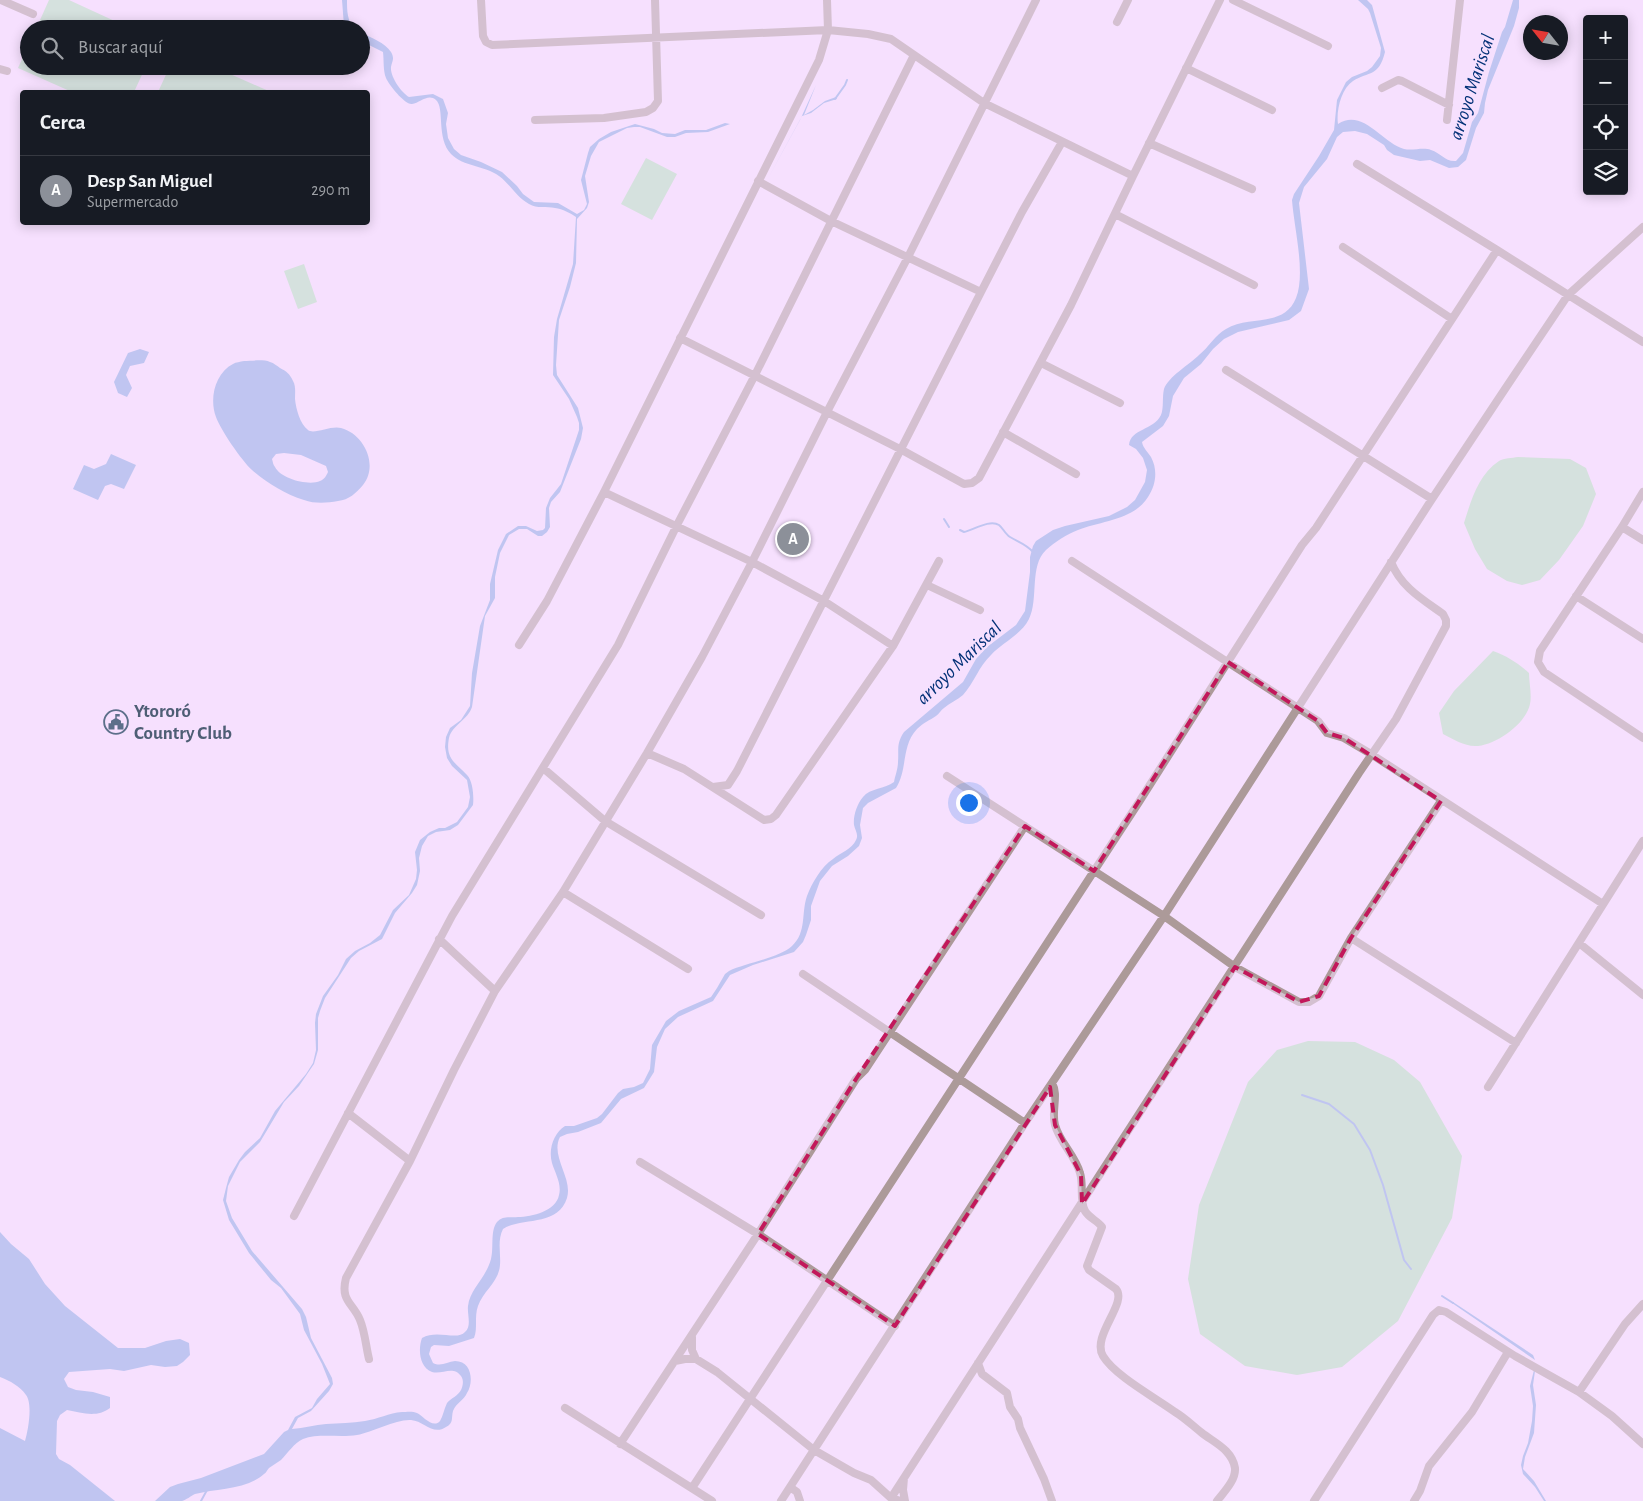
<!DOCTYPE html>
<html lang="es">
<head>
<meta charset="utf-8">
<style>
  :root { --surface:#171b24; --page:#242831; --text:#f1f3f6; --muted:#9ea1a6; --line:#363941; --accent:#8c9099 }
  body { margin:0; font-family:"Alegreya Sans",sans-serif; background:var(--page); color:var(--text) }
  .controls { position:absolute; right:15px; top:15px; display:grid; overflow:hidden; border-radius:5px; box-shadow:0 2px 12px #0003 }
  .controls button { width:45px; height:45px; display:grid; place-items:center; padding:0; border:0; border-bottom:1px solid var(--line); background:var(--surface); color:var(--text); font:25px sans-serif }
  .compass { position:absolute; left:1523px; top:15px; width:45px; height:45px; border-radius:50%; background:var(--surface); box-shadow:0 2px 12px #0003; rotate:301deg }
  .you { position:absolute; left:968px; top:802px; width:18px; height:18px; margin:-12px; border:4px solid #fff; border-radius:50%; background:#1a73e8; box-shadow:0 0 0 8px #1a73e833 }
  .badge { display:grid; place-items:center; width:32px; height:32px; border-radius:50%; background:var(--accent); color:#fff; font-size:16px; font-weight:700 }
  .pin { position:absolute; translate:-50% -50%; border:2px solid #fff; box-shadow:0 1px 5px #0006 }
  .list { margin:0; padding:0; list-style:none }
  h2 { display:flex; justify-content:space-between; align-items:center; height:65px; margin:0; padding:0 20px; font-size:21px }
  h2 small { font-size:16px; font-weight:400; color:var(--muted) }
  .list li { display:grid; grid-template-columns:32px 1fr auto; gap:15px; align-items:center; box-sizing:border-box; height:70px; padding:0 20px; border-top:1px solid var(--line) }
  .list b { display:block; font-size:19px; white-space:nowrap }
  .list p { margin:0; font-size:16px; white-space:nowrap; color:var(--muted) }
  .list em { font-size:16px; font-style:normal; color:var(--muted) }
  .icon { flex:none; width:28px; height:28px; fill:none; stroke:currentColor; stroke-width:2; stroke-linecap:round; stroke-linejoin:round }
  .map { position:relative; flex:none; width:1643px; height:1501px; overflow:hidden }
  .search { position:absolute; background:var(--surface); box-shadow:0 2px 12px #0003; left:20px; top:20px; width:350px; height:55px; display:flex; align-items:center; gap:12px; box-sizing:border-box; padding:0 18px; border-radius:28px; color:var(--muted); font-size:19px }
  .panel { position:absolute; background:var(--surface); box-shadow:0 2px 12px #0003; left:20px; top:90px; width:350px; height:135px; border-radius:5px }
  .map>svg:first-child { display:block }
  .green { fill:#aee2b8 }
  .water { fill:#7fa5e2; fill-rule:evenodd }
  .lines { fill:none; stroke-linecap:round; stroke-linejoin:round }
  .stream { stroke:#7fa5e2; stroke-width:2 }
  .minor { stroke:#ac9a99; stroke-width:8 }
  .marked { fill:none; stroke:#c2185b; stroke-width:4; stroke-dasharray:10 6; stroke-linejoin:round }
  .labels { text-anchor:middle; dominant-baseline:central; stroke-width:4.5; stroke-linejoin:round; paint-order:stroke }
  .service-label { font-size:19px; font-weight:bold; fill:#4e5e75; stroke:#f6e0fe; text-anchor:start }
  .water-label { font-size:20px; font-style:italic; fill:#043278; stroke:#f6e0fe }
</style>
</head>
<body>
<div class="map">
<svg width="1643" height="1501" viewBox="0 0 1643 1501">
  <rect width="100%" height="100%" fill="#f6e0fe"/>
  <path class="green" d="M49,0H69L132,29H36Z
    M29,44V66H146L134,92H72L18,68Z
    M170,66H212L271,92H158Z
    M646,158L677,174L652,220L621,204Z
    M304,264L317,302L298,309L284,271Z
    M1518,457L1570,459L1586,468L1596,494L1583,526L1559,560L1540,580L1522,585L1507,581L1487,569L1475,549L1464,523C1471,501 1478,475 1499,461C1504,458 1512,458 1518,457Z
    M1493,651C1507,656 1518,663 1529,673C1529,682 1532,695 1530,704C1526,724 1495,746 1475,746C1464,746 1453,739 1443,734L1439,713L1454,691Z
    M1308,1041L1355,1042L1394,1060L1420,1082L1462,1156L1452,1218L1398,1321L1342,1367L1297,1375L1245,1366L1200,1334L1188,1279L1199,1205L1248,1082L1277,1050Z"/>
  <path class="water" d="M342,0H347C347,11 347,21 355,29H346L344,26Z
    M1358,0H1367L1372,5L1385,52C1379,77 1369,71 1353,81C1341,89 1336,111 1338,124C1363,108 1382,143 1404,149C1413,151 1423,147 1431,150C1441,153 1445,162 1456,161L1463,153L1472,122L1478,113L1489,72L1502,32L1505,27L1513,0H1519V8L1514,26L1488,90L1485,103L1484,113L1476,128L1466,160L1458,167L1449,168L1430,160L1420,161L1394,155L1387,150L1384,145L1367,134L1355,131L1343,132L1337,137L1327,159L1304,187L1299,203L1309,289L1301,311L1289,320L1238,332L1224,339L1213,349L1201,364L1184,378L1173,396L1169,416L1163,426L1142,442C1143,448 1148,452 1151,457C1158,470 1156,485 1148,497C1134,520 1101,521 1078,530C1067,534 1055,542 1046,550C1029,566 1039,599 1029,619C1021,635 1003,642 991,655C979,666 974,683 963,695C957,700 950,703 944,708C941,710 939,714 936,716C930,720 923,723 917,729C901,746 908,769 896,788L868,803L863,808L860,825L862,838L859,846L848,856L832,866L820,881L811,906V920L806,935L803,942L794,952L753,965L730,975L713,1001L678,1017L665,1029L657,1047L654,1072L644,1088L621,1099L601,1123L578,1132L567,1134L560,1137C550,1156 573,1178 567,1198C558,1227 521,1217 503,1229C497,1241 501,1253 500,1265C499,1282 483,1291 478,1306C474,1317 478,1328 474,1338L449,1346L434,1345L431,1347L429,1354L433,1363C441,1367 447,1362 455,1361C472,1361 474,1382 467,1393C464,1400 456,1403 453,1411C451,1418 454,1423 446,1427C433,1436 424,1421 411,1420C396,1419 373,1432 357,1435C340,1438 319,1433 303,1439C294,1443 288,1453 281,1460C277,1463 273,1465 269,1468C267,1470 266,1473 264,1474C246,1490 217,1488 195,1494C191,1496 186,1500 182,1501C174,1501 163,1501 155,1501L170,1487L178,1484L201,1478L264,1454L284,1432L288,1430L295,1417L312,1408L317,1399L330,1384L322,1364L304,1330L300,1314L281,1288L271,1280L249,1253L229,1220L223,1200L226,1188L229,1177L239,1160L245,1152L260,1138L275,1111L306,1074L313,1063L316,1050L315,1023L316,1014L323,996L338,975L346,959L355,951L370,943L380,935L393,910L409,895L416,879L417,870L415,852L420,840L430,832L439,828H445L457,822L468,807L470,797L467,780L452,766L447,758L445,747L446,737L450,728L461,720L470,706L472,673L480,626L490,600V584L498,550L506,534L518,526H526L537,531L543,530L545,528L546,508L550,498L561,484L579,430V423L577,417L569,399L553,375L554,337L557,319L573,264L576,217C570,213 563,209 555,208C547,206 537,209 529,204C517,198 510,184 499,176C484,165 464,167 451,154C436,138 445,108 436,100C428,93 420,103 412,104C405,105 389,85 386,78C383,71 384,60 383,52L361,41V33C371,37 385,43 391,52C395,59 392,61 391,67C390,77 402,93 409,97L433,94L443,99L448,113L446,124L448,138L454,149L461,155L481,162L502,172L517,186L523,194L534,202L558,203L577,214L584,210L587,204L581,180L588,153L590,147L599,139L611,132L635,124L654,129L662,133L675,134L685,130H706L725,123L730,124L708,132L686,133L675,137H667L640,127H634L627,128L599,142L591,156L585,176L589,202L587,208L577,219L576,263L570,287L559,320L556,365L557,375L578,408L583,428L581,439L560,492L551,502L549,508L550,527L547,532L542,536H538L527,529H519L509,535L500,553L495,577V598L485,616L472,707C468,720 452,725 449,738C445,759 455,762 467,775C473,781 474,797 473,805L458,825L450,830L436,832L428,836L422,846L419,858L420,871L417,885L412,893L395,913L382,939L359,951L351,958L325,998L320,1011L318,1018V1050L314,1064L299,1086L284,1102L260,1142L240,1162L228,1186L226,1201L232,1218L252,1251L302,1309L306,1317L311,1338L332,1378L333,1384L329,1391L311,1411L298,1418L292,1429C304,1428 315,1425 326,1424C339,1423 352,1423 365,1421C378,1419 389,1413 402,1412C406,1412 413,1411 417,1413C423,1416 433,1429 440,1421C443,1416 444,1409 447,1403C451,1398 458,1396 461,1390C463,1386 464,1380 461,1376C453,1365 442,1375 432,1372C419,1367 418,1349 422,1338C437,1329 457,1341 465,1332C472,1326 467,1314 468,1306C470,1289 486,1278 491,1259C494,1248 490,1231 497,1222C503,1215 510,1218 518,1217C532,1217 556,1211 559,1195C562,1184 555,1173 552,1163C548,1149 554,1133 565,1126H574L597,1118L602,1114L618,1093L623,1089L634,1087L643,1083L650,1069L652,1045L666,1021L679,1011L711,997L717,988L725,974L729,971C746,963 779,958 792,946C807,932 801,913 807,896C812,883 821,867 833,859C840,853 852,849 856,840C859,835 855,830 854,825C853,816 857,804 863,797C870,788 885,789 894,782C895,776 898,769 898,762C899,749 896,744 904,732L963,682L976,659L987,647L1016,625L1025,611L1030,572V557L1033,546L1036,541L1053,530L1065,526L1109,516L1127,507L1135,500L1145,482L1147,470L1143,458L1136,449L1129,445C1131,428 1153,431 1161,415C1164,408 1162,397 1164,389C1168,377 1190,364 1199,355C1209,347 1215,335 1226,329C1249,315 1284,328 1296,298C1306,273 1294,228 1292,200L1294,194L1319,156L1334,130L1337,100L1346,82L1352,77L1367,71L1372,67L1380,56L1381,48L1370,13L1368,9Z
    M816,85L804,115L813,110L825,101L836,97L837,99L824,103L811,113L802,116L766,182L800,120Z
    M140,349L149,352L144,363L130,366L126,375L132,388L127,397L118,393L114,382L128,353Z
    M244,361C252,361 263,359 270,362C274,363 277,366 280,368C286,371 290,374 293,381C296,386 295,393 295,399C296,409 300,424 308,430C314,435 331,425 341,428C364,434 379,465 363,485C356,493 349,500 338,501C327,503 315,504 304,500C285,494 267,483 252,470C242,461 220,429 216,417C209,399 215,373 233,364C236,362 240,362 244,361ZM284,453L301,455L326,466L328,472C326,476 325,479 320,481C309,486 281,479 275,467C273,465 273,462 272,459L276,454Z
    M111,454L136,465L124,489L111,484L105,486L98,500L73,489L84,465L94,469L106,464Z
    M0,1232L11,1244L29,1259L45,1284L65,1306L118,1348H145L166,1341L180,1339L189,1343L190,1355L183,1362L177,1366L165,1367L151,1365L124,1371L110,1369L69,1372L64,1379L68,1387L76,1390L93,1392L110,1397V1408C97,1418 82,1413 67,1410L60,1415L57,1421L56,1454L59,1459L70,1465L115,1501H0V1428L25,1441C28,1431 33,1404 26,1395C20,1386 10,1381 0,1377Z
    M1453,1302L1533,1355L1535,1360L1452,1303Z
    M1534,1370L1535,1371L1533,1385L1536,1405L1534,1433L1525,1457L1523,1469L1534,1481L1546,1501H1544L1535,1487L1523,1474L1521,1465L1523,1456L1528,1443L1532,1421L1533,1406L1530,1386Z"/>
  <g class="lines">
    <path class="stream" d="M835,99L845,85L847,80
      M944,519L949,527
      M960,530L964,532C973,530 990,519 999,525C1003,528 1005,534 1010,537C1018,542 1026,544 1033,552
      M1302,1095L1329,1104L1354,1124L1370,1150L1383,1185L1404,1260L1411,1269
      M1442,1296L1453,1303
      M201,1501L207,1490"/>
    <path class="minor" d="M1,0L33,14
      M481,0L483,36L486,42L492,45L828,30L868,34L891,39L984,103L1133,176
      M1233,0L1328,46
      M1117,22L1128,0
      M1186,68L1272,110
      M0,69L7,71
      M1382,88L1398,80L1402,81L1449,105
      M535,120L604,118L646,112L653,108L658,101L655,0
      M1447,120L1460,0
      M1149,143L1252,189
      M1357,164L1497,250L1643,342
      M1115,214L1254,285
      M1343,247L1452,319
      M981,292L1022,212L1062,142
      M680,338L900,449L964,484L972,483L979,478L1071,305L1133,176L1220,0
      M1041,363L1120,403
      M1226,370L1432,499
      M1003,432L1076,474
      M604,492L752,562L824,601L893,646
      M1643,492L1622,527L1540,651L1538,662L1544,672L1643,738
      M1622,527L1643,540
      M1072,561L1318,721L1327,733L1344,738L1371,754L1603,904
      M927,585L980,610
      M1576,596L1643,639
      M519,645L547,601L604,492L819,60L828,30L827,0
      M647,753L684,769L764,820L771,819L776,815L893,646L939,561
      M543,768L605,821L761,915
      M947,776L1164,916L1235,967L1299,1002H1309L1319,996L1351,938L1441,801
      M713,787L728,785L737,771L981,292L831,221L758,181
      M563,892L688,969
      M1351,938L1516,1043
      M439,939L495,991
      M1579,943L1643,995
      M803,974L1025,1123
      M1052,1083C1059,1095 1051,1111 1055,1125C1060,1143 1075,1155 1080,1173C1084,1185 1079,1200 1085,1211C1089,1218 1098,1221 1102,1227L1087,1266L1089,1270L1116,1289C1128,1303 1091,1336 1103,1356C1115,1376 1156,1398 1175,1412C1185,1418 1193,1426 1202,1433C1215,1443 1232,1450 1235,1468C1236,1480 1224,1492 1217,1501
      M1488,1087L1643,841
      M348,1113L410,1161
      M640,1162L758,1234L895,1326
      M294,1216L452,916L618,645L677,525L755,375L914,55
      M692,1337V1350L696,1359
      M369,1359C366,1347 365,1332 360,1320C353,1303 340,1301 346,1278L410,1161L454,1070L495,991L563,892L647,753L702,657L752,562L827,412L908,257L1036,0
      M675,1361L685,1359H696L717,1372L814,1450L854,1473L871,1480L891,1498L901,1501
      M978,1363L982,1374L1007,1393L1010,1407L1018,1419L1020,1428L1044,1479L1052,1501
      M1579,1392L1625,1324L1643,1304
      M565,1408L712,1501
      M620,1444L758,1234L856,1079L865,1070L1025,826
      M904,1478L903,1490L905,1501
      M790,1487L797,1492L800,1501
      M692,1488L1139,802L1302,545L1316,528L1497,250
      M891,1498L1359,773L1396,719L1446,626V620L1443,614C1422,599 1401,587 1391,562
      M781,1501L1025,1123L1164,916L1432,499L1505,389L1568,295L1643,227
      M1314,1501L1433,1315L1439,1310L1446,1312L1515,1356L1579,1392L1612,1416L1643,1444
      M1414,1501L1420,1491L1429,1466L1472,1412L1508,1352"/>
  </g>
  <path d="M0 0H1643V1501H0ZM1228,662L1318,721L1327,733L1344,738L1441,801L1351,938L1319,996L1299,1002L1235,967L1082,1204L1081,1175L1055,1125L1050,1087L895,1326L758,1234L856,1079L1025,826L1094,871Z" fill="#f6e0fe" fill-opacity=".55" fill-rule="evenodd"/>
  <path class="marked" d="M1228,662L1318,721L1327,733L1344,738L1441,801L1351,938L1319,996L1299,1002L1235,967L1082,1204L1081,1175L1055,1125L1050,1087L895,1326L758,1234L856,1079L1025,826L1094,871Z"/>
  <defs>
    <g id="civic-ring" transform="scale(1.25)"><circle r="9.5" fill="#f6e0fe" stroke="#5c6f8a" stroke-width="1.5"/><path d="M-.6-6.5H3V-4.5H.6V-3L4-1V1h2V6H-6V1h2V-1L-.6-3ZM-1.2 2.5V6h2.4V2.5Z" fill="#5c6f8a"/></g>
  </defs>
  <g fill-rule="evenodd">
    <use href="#civic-ring" x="116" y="722"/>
  </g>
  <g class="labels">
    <g class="service-label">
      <text x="134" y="711">Ytororó<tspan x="134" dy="22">Country Club</tspan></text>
    </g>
    <g class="water-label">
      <text transform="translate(1472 87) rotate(-72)">arroyo Mariscal</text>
      <text transform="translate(959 663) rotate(-44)">arroyo Mariscal</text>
    </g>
  </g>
</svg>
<div class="controls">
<button>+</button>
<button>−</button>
<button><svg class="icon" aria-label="locate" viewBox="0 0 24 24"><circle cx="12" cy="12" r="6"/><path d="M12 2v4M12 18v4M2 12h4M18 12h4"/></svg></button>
<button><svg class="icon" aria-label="layers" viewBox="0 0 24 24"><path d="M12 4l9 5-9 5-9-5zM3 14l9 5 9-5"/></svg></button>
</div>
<svg class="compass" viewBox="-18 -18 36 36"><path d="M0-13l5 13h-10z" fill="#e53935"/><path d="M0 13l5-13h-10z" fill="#9ea1a6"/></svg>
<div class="you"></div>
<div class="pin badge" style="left:793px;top:539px">A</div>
<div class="search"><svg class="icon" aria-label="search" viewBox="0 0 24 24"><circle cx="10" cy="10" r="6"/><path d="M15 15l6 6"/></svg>Buscar aquí</div>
<section class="panel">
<h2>Cerca<small></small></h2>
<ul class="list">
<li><span class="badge">A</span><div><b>Desp San Miguel</b><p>Supermercado</p></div><em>290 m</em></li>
</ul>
</section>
</div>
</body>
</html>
